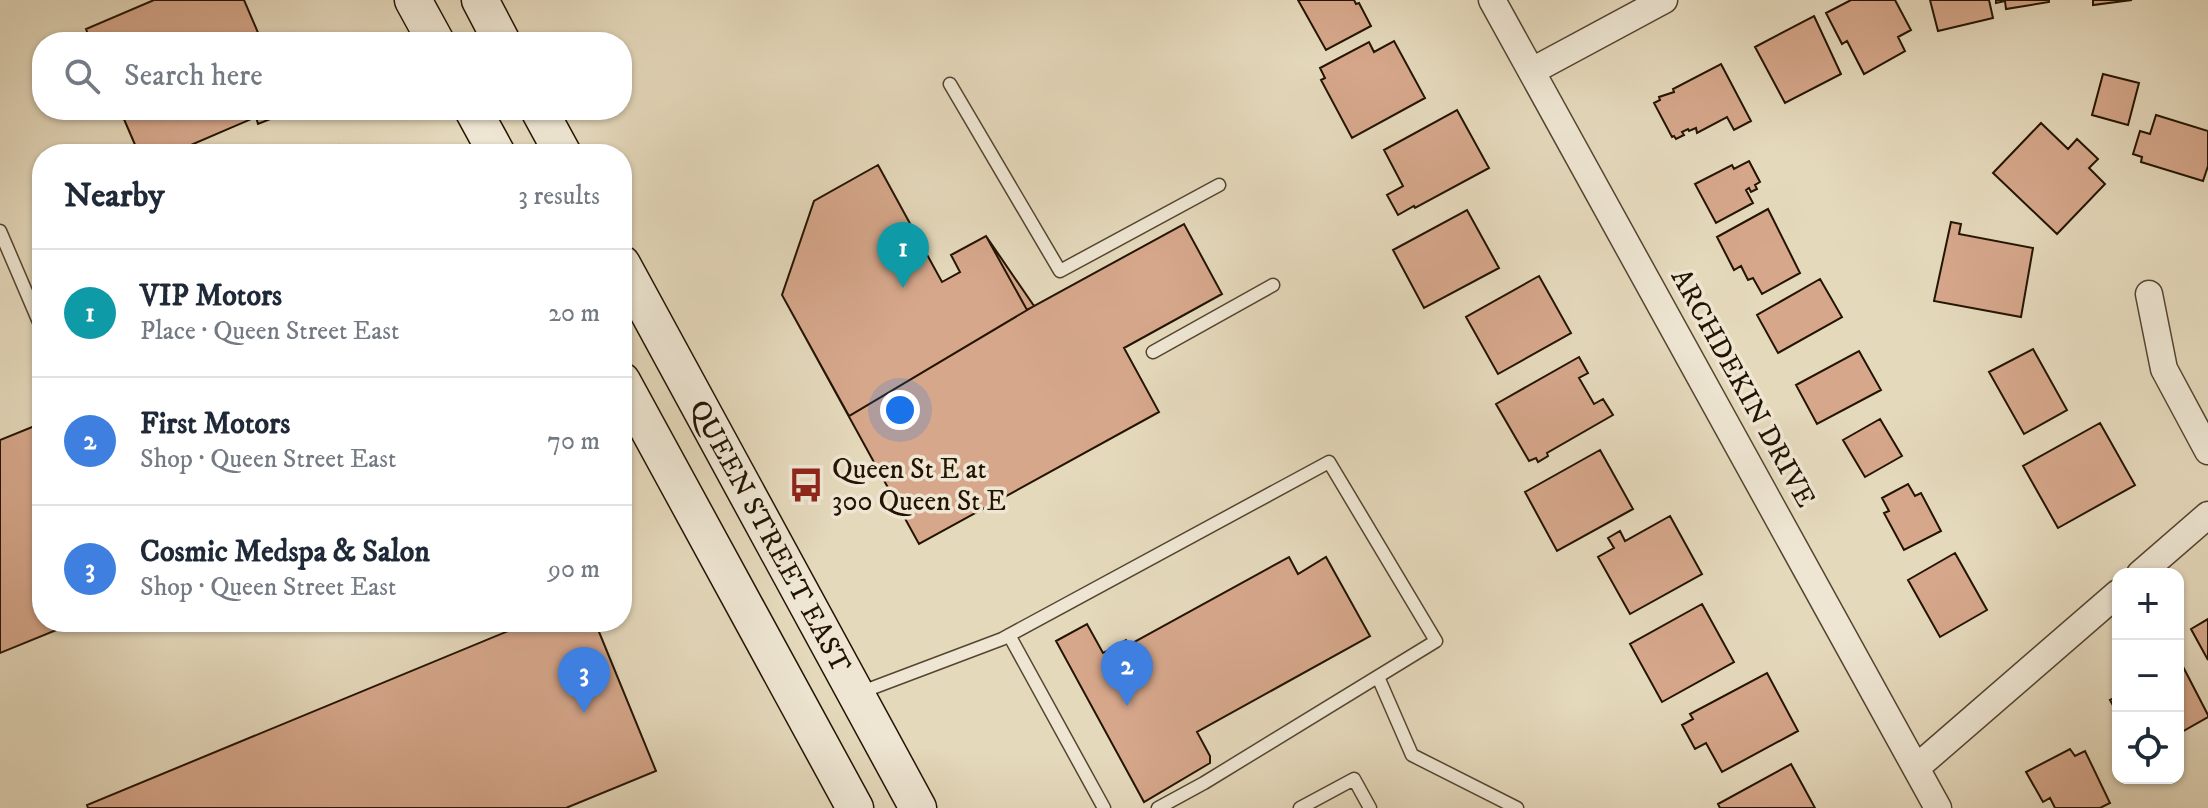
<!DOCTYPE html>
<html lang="en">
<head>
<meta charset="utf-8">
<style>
  :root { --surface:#fff; --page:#f2f2f3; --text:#1f2937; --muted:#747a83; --line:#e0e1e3; --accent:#8f2418 }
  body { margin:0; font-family:"IM FELL DW Pica",serif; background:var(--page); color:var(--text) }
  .controls { position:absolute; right:24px; bottom:24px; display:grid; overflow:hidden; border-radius:16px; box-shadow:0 2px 6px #0004 }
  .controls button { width:72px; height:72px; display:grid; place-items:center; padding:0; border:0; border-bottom:2px solid var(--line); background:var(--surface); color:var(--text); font:40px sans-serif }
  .you { position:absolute; left:900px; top:410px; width:28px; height:28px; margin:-20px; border:6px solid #fff; border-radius:50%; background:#1a73e8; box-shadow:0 0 0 12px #1a73e833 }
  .badge { display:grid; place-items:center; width:52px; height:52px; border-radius:50%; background:var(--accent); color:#fff; font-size:26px; font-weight:700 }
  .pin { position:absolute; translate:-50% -66px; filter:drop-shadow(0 2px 4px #0008) }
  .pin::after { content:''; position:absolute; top:42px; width:28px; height:24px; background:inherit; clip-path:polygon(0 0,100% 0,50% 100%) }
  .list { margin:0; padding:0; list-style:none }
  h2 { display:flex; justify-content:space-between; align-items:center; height:104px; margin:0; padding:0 32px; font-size:34px }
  h2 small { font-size:26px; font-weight:400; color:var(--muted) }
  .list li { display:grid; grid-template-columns:52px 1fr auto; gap:24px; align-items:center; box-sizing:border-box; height:128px; padding:0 32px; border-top:2px solid var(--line) }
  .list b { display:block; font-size:30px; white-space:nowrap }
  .list p { margin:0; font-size:26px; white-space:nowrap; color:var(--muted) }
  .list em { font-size:26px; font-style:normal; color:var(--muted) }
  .icon { flex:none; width:44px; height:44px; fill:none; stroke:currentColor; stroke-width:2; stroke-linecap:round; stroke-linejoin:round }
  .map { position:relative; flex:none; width:2208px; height:808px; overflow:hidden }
  .search { position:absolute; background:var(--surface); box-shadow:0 2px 6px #0004; left:32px; top:32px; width:600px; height:88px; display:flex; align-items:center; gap:20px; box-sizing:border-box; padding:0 28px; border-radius:32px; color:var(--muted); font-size:30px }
  .panel { position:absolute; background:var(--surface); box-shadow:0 2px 6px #0004; left:32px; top:144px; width:600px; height:488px; border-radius:32px }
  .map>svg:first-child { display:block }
  .building { fill:#d6a78b; stroke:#231402; stroke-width:2 }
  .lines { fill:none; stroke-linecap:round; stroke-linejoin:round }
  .lane-casing { stroke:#544530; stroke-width:15 }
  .street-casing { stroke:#544530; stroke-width:29 }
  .secondary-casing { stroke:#231402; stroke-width:39 }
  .lane { stroke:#eee6d3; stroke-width:12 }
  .street { stroke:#eee6d3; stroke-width:26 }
  .secondary { stroke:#eee6d3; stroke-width:36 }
  .labels { text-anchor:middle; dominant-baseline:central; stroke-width:7; stroke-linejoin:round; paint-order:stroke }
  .street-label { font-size:28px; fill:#231402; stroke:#eee6d3 }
  .poi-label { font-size:28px; fill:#231402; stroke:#eee6d3; text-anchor:start }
</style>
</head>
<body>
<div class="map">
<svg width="2208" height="808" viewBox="0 0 2208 808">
  <rect width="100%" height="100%" fill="#e5d9bc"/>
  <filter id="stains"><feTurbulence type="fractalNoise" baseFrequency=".0025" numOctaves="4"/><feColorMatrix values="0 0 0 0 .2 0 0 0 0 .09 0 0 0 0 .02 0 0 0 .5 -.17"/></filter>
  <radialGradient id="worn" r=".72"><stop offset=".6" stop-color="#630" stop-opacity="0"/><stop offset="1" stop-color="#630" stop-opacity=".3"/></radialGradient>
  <path class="building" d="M154,0H244L262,42H91L86,29Z
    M1298,0H1354L1356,4L1359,3L1371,26L1326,50Z
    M1851,0H1895L1911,30L1898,37L1905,51L1864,74L1847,41L1842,44L1826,13Z
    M1930,0H1989L1993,18L1938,31Z
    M1996,0H2049V2L2006,9L2005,1L1996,3Z
    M2093,0H2132L2093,5Z
    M1814,16L1841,74L1785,103L1755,47Z
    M1394,41L1425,98L1352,138L1321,80L1325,78L1320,68L1369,42L1374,52Z
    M1721,64L1751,121L1734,130L1727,117L1697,133L1696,128L1689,131L1688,129L1682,132L1684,135L1676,139L1674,136L1672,137L1654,103L1660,100L1659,97L1674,92L1673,89Z
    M2103,74L2139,83L2128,125L2092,115Z
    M120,110H290L291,111L258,124L256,117L170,154H139Z
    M1457,110L1489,168L1415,208L1414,206L1398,215L1387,195L1403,186L1384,150Z
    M2156,115L2208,131V166L2203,181L2141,162L2142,157L2133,154L2140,131L2150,134Z
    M2041,123L2068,149L2077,139L2098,159L2089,168L2105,184L2057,234L1993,173Z
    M338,145L343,154H321Z
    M1749,161L1760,182L1755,185L1757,189L1751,192L1749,188L1746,190L1753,203L1716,223L1695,184L1732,165L1734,169Z
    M878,165L942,282L960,272L951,255L986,236L1027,310L1184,224L1222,294L1124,348L1159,412L919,544L782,295L814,201Z
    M878,165L942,282L960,272L951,255L986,236L1034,306L849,416L782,295L814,201Z
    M1768,209L1800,273L1762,294L1753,278L1748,280L1741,266L1734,270L1717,237Z
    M1467,210L1499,268L1424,308L1393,250Z
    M1951,222L1961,224L1959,234L2033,248L2021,317L1934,301Z
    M1539,276L1571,333L1498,374L1466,317Z
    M1820,279L1842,317L1778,353L1757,315Z
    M2033,349L2067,410L2024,434L1989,372Z
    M1859,351L1881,390L1817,424L1796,385Z
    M1579,357L1588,373L1579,378L1594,404L1603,399L1613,415L1547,453L1548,456L1538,462L1536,458L1529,461L1496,404Z
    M1880,419L1902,456L1865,477L1843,440Z
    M42,423V622H76L0,653V440Z
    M2100,423L2135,485L2058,528L2023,466Z
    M1600,450L1633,509L1557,551L1525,492Z
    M1908,484L1915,496L1921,493L1941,531L1904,550L1884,513L1889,511L1882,498Z
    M1670,516L1702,574L1630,614L1598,557L1614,548L1608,538L1620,531L1625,541Z
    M1955,553L1987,610L1940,637L1908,580Z
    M1289,557L1298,574L1326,557L1370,636L1197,732L1210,756V763L1144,802L1056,641L1087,624L1103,653L1126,640L1129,645Z
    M1702,604L1734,662L1662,702L1630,644Z
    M2208,619V660L2191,629Z
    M530,622H595L656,771L566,808H88L87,805Z
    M2178,657L2208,715V717L2178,734Z
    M1767,673L1798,731L1722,772L1706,743L1695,749L1682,725L1693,719L1690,714Z
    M2118,696V715L2110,700Z
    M2070,749L2075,756L2085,751L2110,803L2100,808H2055L2050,798L2043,802L2026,772Z
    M1791,764L1815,808H1720L1718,804Z"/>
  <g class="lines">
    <g class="lane-casing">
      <path id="lane" d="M950,84L1060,271L1219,185
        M0,231L42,329
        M1153,352L1273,285
        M1009,635L1104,808
        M1378,677L1412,755L1517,808
        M859,693L1002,639L1329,462L1436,641L1204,783L1158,808
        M1300,808L1354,779L1370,808"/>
    </g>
    <g class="street-casing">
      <path id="street" d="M1492,0L1938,808
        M1532,71L1664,0
        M2149,294L2164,369L2208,451
        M2140,574L2208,515
        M1916,768L2118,593"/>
    </g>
    <g class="secondary-casing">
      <g id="secondary">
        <path d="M413,0L436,42"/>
        <path d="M480,0L502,42"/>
        <path d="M473,110L497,154"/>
        <path d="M539,110L563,154"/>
        <path id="s1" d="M622,264L918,808"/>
        <path d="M622,381L855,808"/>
      </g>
    </g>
    <use href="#lane" class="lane"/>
    <use href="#street" class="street"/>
    <use href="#secondary" class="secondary"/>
  </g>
  <defs>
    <g id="bus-bare" transform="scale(2.76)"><path d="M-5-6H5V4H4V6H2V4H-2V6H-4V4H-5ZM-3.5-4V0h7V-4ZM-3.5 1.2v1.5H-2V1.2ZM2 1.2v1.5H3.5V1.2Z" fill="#8f2418" stroke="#eee6d3" stroke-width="2.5" paint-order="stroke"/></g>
  </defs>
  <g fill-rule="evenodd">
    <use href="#bus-bare" x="806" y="485"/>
  </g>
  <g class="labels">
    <g class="street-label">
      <text transform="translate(1743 388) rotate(61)">ARCHDEKIN DRIVE</text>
      <text stroke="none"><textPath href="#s1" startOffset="310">QUEEN STREET EAST</textPath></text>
    </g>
    <g class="poi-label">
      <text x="832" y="469">Queen St E at<tspan x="832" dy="32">300 Queen St E</tspan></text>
    </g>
  </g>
  <rect width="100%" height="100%" filter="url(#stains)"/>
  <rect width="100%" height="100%" fill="url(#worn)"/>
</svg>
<div class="controls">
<button>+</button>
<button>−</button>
<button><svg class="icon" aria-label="locate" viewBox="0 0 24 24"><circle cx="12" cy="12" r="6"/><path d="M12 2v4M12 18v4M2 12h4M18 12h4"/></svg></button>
</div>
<div class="you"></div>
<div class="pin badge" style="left:903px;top:288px;background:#0f9aa8">1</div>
<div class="pin badge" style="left:1127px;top:706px;background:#3f7fe0">2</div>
<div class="pin badge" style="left:584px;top:713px;background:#3f7fe0">3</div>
<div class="search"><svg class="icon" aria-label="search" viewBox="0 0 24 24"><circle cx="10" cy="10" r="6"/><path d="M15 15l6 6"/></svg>Search here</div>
<section class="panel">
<h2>Nearby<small>3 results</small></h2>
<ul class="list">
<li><span class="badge" style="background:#0f9aa8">1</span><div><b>VIP Motors</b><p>Place · Queen Street East</p></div><em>20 m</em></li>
<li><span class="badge" style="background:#3f7fe0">2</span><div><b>First Motors</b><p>Shop · Queen Street East</p></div><em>70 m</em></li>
<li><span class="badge" style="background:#3f7fe0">3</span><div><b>Cosmic Medspa &amp; Salon</b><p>Shop · Queen Street East</p></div><em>90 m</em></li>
</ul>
</section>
</div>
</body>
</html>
